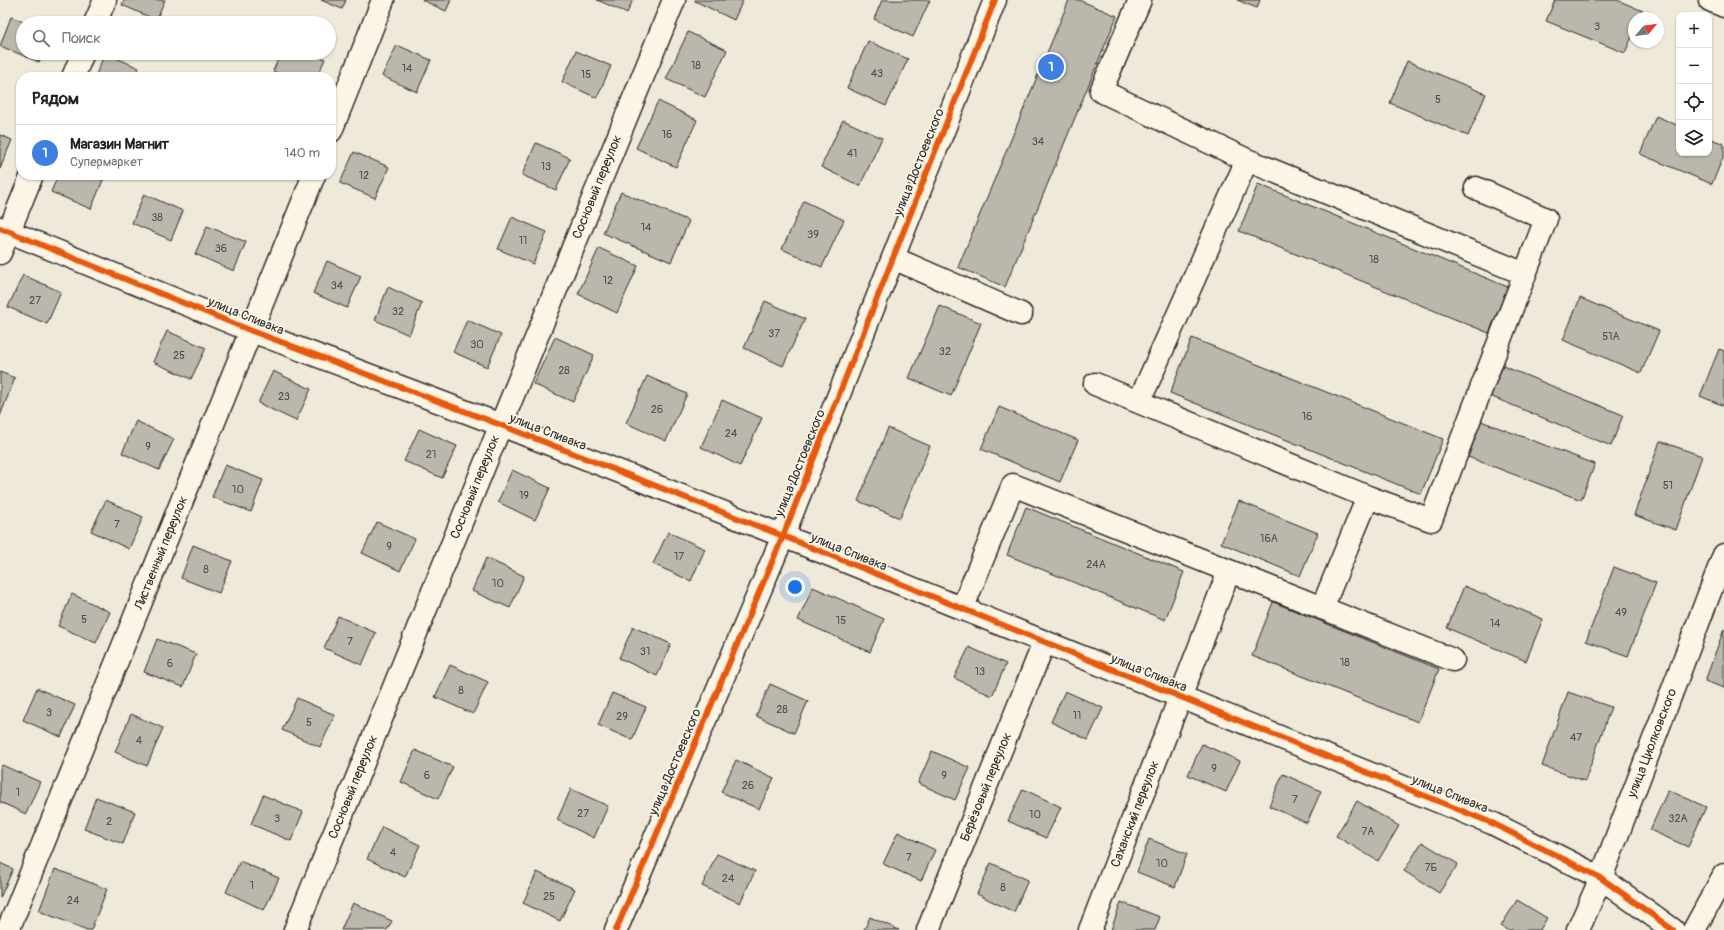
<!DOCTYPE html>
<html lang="ru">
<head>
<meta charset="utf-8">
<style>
  :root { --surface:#fff; --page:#f2f2f2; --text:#222; --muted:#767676; --line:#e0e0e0; --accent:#d1495b }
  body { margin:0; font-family:Pangolin,sans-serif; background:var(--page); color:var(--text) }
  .controls { position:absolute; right:12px; top:12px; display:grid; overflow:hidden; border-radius:8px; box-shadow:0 1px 3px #0004 }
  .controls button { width:36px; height:36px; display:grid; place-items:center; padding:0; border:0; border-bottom:1px solid var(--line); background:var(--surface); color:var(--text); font:20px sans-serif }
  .compass { position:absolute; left:1628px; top:12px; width:36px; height:36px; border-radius:50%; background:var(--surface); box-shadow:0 1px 3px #0004; rotate:61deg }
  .you { position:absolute; left:795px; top:587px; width:14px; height:14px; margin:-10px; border:3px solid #fff; border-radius:50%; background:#1a73e8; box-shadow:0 0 0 6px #1a73e833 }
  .badge { display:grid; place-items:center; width:26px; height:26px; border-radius:50%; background:var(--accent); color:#fff; font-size:13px; font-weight:700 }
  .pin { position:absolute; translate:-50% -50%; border:2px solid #fff; box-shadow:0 1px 4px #0006 }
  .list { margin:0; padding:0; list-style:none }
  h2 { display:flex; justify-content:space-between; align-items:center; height:52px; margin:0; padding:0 16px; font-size:17px }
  h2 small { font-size:13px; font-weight:400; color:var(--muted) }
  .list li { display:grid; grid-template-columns:26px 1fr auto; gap:12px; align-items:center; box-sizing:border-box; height:56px; padding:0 16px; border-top:1px solid var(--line) }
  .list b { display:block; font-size:15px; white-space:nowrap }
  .list p { margin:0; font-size:13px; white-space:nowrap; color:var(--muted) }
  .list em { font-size:13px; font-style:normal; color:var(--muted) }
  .icon { flex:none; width:22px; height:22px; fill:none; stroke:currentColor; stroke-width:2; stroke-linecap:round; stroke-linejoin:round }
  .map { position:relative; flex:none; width:1724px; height:930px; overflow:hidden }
  .search { position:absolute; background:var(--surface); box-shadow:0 1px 3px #0004; left:16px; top:16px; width:320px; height:44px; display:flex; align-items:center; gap:10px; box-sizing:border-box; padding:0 14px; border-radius:22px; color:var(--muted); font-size:15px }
  .panel { position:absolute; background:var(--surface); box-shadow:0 1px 3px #0004; left:16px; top:72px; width:320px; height:108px; border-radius:16px }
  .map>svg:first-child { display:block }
  .building { fill:#bcb7ac; stroke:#2b2b2b }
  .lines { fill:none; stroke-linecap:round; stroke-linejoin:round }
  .minor-casing { stroke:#2b2b2b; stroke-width:25 }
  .minor { stroke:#fcf5e5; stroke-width:22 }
  .cycleway-casing { stroke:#fcf5e5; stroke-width:8 }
  .cycleway { stroke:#e8590c; stroke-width:6 }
  .labels { text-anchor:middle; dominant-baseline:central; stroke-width:3.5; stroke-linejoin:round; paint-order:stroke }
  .number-label { font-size:11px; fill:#4f4e4b }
  .street-label { font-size:13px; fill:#2b2b2b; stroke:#fcf5e5 }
</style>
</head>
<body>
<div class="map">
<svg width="1724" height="930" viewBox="0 0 1724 930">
  <rect width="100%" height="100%" fill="#efe9da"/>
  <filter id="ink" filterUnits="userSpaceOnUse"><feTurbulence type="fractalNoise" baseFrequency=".025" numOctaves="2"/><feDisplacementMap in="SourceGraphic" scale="8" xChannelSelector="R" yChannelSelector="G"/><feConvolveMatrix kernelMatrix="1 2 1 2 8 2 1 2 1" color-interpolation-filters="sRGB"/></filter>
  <g filter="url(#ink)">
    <path class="building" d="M124,0H165L156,20L122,5Z
      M321,0H346L342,9Z
      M422,0H451L446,11Z
      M597,0H633L627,13Z
      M695,0H743L734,20L695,1Z
      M882,0H930L913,37L874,19Z
      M1069,0H1079L1117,16L1005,287L958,267Z
      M1237,0H1260L1257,8Z
      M1555,0H1617L1643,11L1640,18H1634V32L1625,53L1546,21Z
      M11,17L26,23H23V53H43L39,62L0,46Z
      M688,32L727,50L705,97L666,79Z
      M868,41L908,59L886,106L847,88Z
      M397,45L431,60L417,92L382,76Z
      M576,51L611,66L597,98L562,82Z
      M105,53L139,68L135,77H95Z
      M281,53H310L325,59L317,77H287L273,71Z
      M1407,61L1486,94L1468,136L1390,103Z
      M658,101L697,120L676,167L636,148Z
      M1656,116L1679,126V153H1709V138L1724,144V155L1712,184L1640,154Z
      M843,120L882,138L860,186L821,167Z
      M0,135L12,140L0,169Z
      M536,143L570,158L556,190L522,175Z
      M354,152L389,167L375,198L340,183Z
      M58,175H91L103,180L91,209L51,192Z
      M1258,184L1508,287L1489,333L1239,231Z
      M621,192L689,221L671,262L603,233Z
      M144,194L183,211L171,240L132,223Z
      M804,201L844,220L822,267L782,249Z
      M512,217L547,232L533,264L498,249Z
      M207,226L246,242L234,271L195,254Z
      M599,248L638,266L617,313L578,294Z
      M327,261L361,276L347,308L313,293Z
      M23,275L61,292L47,324L8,307Z
      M388,287L422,303L409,335L375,320Z
      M1580,298L1659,331L1641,373L1563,340Z
      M765,301L805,319L783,366L744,348Z
      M940,306L981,323L951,396L909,378Z
      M467,320L501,335L487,367L453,352Z
      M167,331L206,348L191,379L153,362Z
      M555,337L594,355L573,402L533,384Z
      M1192,338L1443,439L1421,494L1170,393Z
      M1719,349L1724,351V406L1700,396Z
      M1503,366L1623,415L1611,446L1490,396Z
      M273,371L311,389L296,421L258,403Z
      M0,372L15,378L0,416Z
      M647,376L687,394L666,441L626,423Z
      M722,400L762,418L740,466L701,447Z
      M999,407L1078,440L1060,482L981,449Z
      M136,421L174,439L159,470L122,453Z
      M1481,421L1595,464L1581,500L1468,457Z
      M888,428L930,446L900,518L858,501Z
      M419,429L457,446L442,478L404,461Z
      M1660,441L1702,456L1676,530L1634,515Z
      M225,465L263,480L251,512L212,497Z
      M512,470L550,488L535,520L498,502Z
      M106,500L143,517L129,549L91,531Z
      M1239,501L1318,533L1300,576L1221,543Z
      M1026,507L1184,572L1165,620L1007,555Z
      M377,522L415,539L400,571L362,553Z
      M668,532L705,549L691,581L653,564Z
      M193,545L232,561L219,593L181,578Z
      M486,558L524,576L510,608L472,591Z
      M1614,567L1656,583L1628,656L1586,641Z
      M1464,586L1543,619L1526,661L1447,628Z
      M813,587L884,619L870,652L798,620Z
      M72,594L110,612L96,643L58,626Z
      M1273,602L1439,669L1418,722L1252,656Z
      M338,616L376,633L362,665L324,648Z
      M633,627L671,644L657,676L619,658Z
      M1724,629V688L1705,681Z
      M157,639L196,654L183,687L144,672Z
      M969,647L1006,664L992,696L954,678Z
      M450,665L488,682L473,714L435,697Z
      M770,684L808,701L794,733L756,716Z
      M37,688L75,705L61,737L23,720Z
      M1065,691L1103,708L1088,740L1051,722Z
      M1568,692L1611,707L1585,781L1542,766Z
      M612,693L646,707L632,740L598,725Z
      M297,698L335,715L320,747L282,730Z
      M131,714L163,728L147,766L115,752Z
      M1202,744L1240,761L1226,792L1188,775Z
      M415,750L453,767L438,799L401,782Z
      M932,751L970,768L955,800L918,783Z
      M736,760L774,778L759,809L721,792Z
      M2,765L40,782L26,814L0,802V769Z
      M1283,774L1321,791L1307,823L1269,806Z
      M571,789L608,806L594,838L557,820Z
      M1023,789L1061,807L1046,838L1008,821Z
      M1668,790L1706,807L1688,847L1650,830Z
      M263,795L303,812L291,841L251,824Z
      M96,797L135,812L123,844L84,829Z
      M1357,801L1399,826L1378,861L1336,836Z
      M382,827L420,845L405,877L367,859Z
      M898,832L935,850L921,881L883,864Z
      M1149,839L1187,854L1175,887L1137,872Z
      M1422,842L1458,864L1439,893L1404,871Z
      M717,854L755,871L740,903L702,886Z
      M240,861L279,878L264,910L226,892Z
      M0,863L13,869L0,898Z
      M991,863L1028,880L1014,912L977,894Z
      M55,869L107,889L91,930H87L39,911Z
      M537,872L575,889L560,921L523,903Z
      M1517,900L1547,918L1540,930H1508L1501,926Z
      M1121,902L1160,917L1155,930H1111Z
      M353,903L392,921L387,930H341Z
      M870,917L899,930H864Z"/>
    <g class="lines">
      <g class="minor-casing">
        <path id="minor" d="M1710,0L1724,6
          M95,23L105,0
          M73,77L83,53
          M331,131L383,0
          M1247,160L1525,274
          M0,228L252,331L501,425L783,536L1492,823L1601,878L1673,930
          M0,253L32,175
          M893,258L1021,314
          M1095,384L1368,497L1431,520L1546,219L1476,188
          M1139,402L1247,160L1101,91L1140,0
          M1322,608L1368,497
          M962,609L1013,485L1453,660
          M8,930L314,175
          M295,930L674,0
          M616,930L783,536L995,0
          M928,930L1044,643
          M1090,930L1229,571
          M1578,930L1601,878L1724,555
          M1694,930L1724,875"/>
      </g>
      <use href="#minor" class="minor"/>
      <g class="cycleway-casing">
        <path id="cycleway" d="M0,228L252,331L501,425L783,536L1492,823L1601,878L1673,930
          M616,930L783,536L995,0"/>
      </g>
      <use href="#cycleway" class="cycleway"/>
    </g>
  </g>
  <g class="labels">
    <g class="number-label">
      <text x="1597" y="26">3</text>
      <text x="696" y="65">18</text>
      <text x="407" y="68">14</text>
      <text x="877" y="73">43</text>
      <text x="586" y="74">15</text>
      <text x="1438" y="99">5</text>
      <text x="667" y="134">16</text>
      <text x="1038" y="141">34</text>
      <text x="852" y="153">41</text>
      <text x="546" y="166">13</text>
      <text x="364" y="175">12</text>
      <text x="157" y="217">38</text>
      <text x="646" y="227">14</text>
      <text x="813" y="234">39</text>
      <text x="523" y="240">11</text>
      <text x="221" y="248">36</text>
      <text x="1374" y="259">18</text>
      <text x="608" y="280">12</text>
      <text x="337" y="285">34</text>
      <text x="35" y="300">27</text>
      <text x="398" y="311">32</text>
      <text x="774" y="333">37</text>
      <text x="1611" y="336">51А</text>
      <text x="477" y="344">30</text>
      <text x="945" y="351">32</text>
      <text x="179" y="355">25</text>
      <text x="564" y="370">28</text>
      <text x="284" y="396">23</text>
      <text x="657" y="409">26</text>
      <text x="1307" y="416">16</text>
      <text x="731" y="433">24</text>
      <text x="148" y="446">9</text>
      <text x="431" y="454">21</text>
      <text x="1668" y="485">51</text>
      <text x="238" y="489">10</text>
      <text x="524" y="495">19</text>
      <text x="117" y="524">7</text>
      <text x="1269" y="538">16А</text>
      <text x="389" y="546">9</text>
      <text x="679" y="556">17</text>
      <text x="1096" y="564">24А</text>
      <text x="206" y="569">8</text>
      <text x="498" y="583">10</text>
      <text x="1621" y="612">49</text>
      <text x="84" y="619">5</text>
      <text x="841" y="620">15</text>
      <text x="1495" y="623">14</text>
      <text x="350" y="641">7</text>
      <text x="645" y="651">31</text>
      <text x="1345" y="662">18</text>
      <text x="170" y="663">6</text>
      <text x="980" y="671">13</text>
      <text x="461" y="690">8</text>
      <text x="782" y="709">28</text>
      <text x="49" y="712">3</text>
      <text x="1077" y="715">11</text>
      <text x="622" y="716">29</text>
      <text x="309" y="722">5</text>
      <text x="1576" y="737">47</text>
      <text x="139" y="740">4</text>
      <text x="1214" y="768">9</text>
      <text x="427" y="775">6</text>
      <text x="944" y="775">9</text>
      <text x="748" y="785">26</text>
      <text x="18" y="792">1</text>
      <text x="1295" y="799">7</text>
      <text x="583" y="813">27</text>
      <text x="1035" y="814">10</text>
      <text x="277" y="818">3</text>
      <text x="1678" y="818">32А</text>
      <text x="109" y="821">2</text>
      <text x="1368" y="831">7А</text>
      <text x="393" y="852">4</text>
      <text x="909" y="857">7</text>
      <text x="1162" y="863">10</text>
      <text x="1431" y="867">7Б</text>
      <text x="728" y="878">24</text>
      <text x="252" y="885">1</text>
      <text x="1003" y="887">8</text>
      <text x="549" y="896">25</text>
      <text x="73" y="900">24</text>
    </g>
    <g class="street-label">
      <text transform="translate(919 162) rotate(-68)">улица Достоевского</text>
      <text transform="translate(597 187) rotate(-68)">Сосновый переулок</text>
      <text transform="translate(246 316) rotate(22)">улица Спивака</text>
      <text transform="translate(548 432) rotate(21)">улица Спивака</text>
      <text transform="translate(800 463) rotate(-68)">улица Достоевского</text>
      <text transform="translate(475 487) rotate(-68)">Сосновый переулок</text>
      <text transform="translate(849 552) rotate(22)">улица Спивака</text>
      <text transform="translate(161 553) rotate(-68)">Лиственный переулок</text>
      <text transform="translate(1149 673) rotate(22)">улица Спивака</text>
      <text transform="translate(1652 743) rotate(-69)">улица Циолковского</text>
      <text transform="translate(675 762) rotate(-67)">улица Достоевского</text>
      <text transform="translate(353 787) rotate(-68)">Сосновый переулок</text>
      <text transform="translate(986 787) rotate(-68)">Берёзовый переулок</text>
      <text transform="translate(1450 794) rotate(22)">улица Спивака</text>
      <text transform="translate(1135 814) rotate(-69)">Саханский переулок</text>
    </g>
  </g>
</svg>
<div class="controls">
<button>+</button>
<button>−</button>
<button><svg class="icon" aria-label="locate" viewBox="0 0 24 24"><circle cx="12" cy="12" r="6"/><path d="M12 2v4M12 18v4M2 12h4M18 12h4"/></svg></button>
<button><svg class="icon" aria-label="layers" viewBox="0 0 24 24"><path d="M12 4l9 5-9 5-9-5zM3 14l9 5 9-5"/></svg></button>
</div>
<svg class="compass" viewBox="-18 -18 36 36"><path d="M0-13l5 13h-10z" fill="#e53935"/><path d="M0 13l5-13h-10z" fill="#767676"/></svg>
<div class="you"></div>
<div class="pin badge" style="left:1051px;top:67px;background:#3f7fe0">1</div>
<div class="search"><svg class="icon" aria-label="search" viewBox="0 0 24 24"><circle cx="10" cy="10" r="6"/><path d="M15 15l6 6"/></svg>Поиск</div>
<section class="panel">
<h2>Рядом<small></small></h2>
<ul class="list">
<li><span class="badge" style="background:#3f7fe0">1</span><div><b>Магазин Магнит</b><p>Супермаркет</p></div><em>140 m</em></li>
</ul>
</section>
</div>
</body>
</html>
